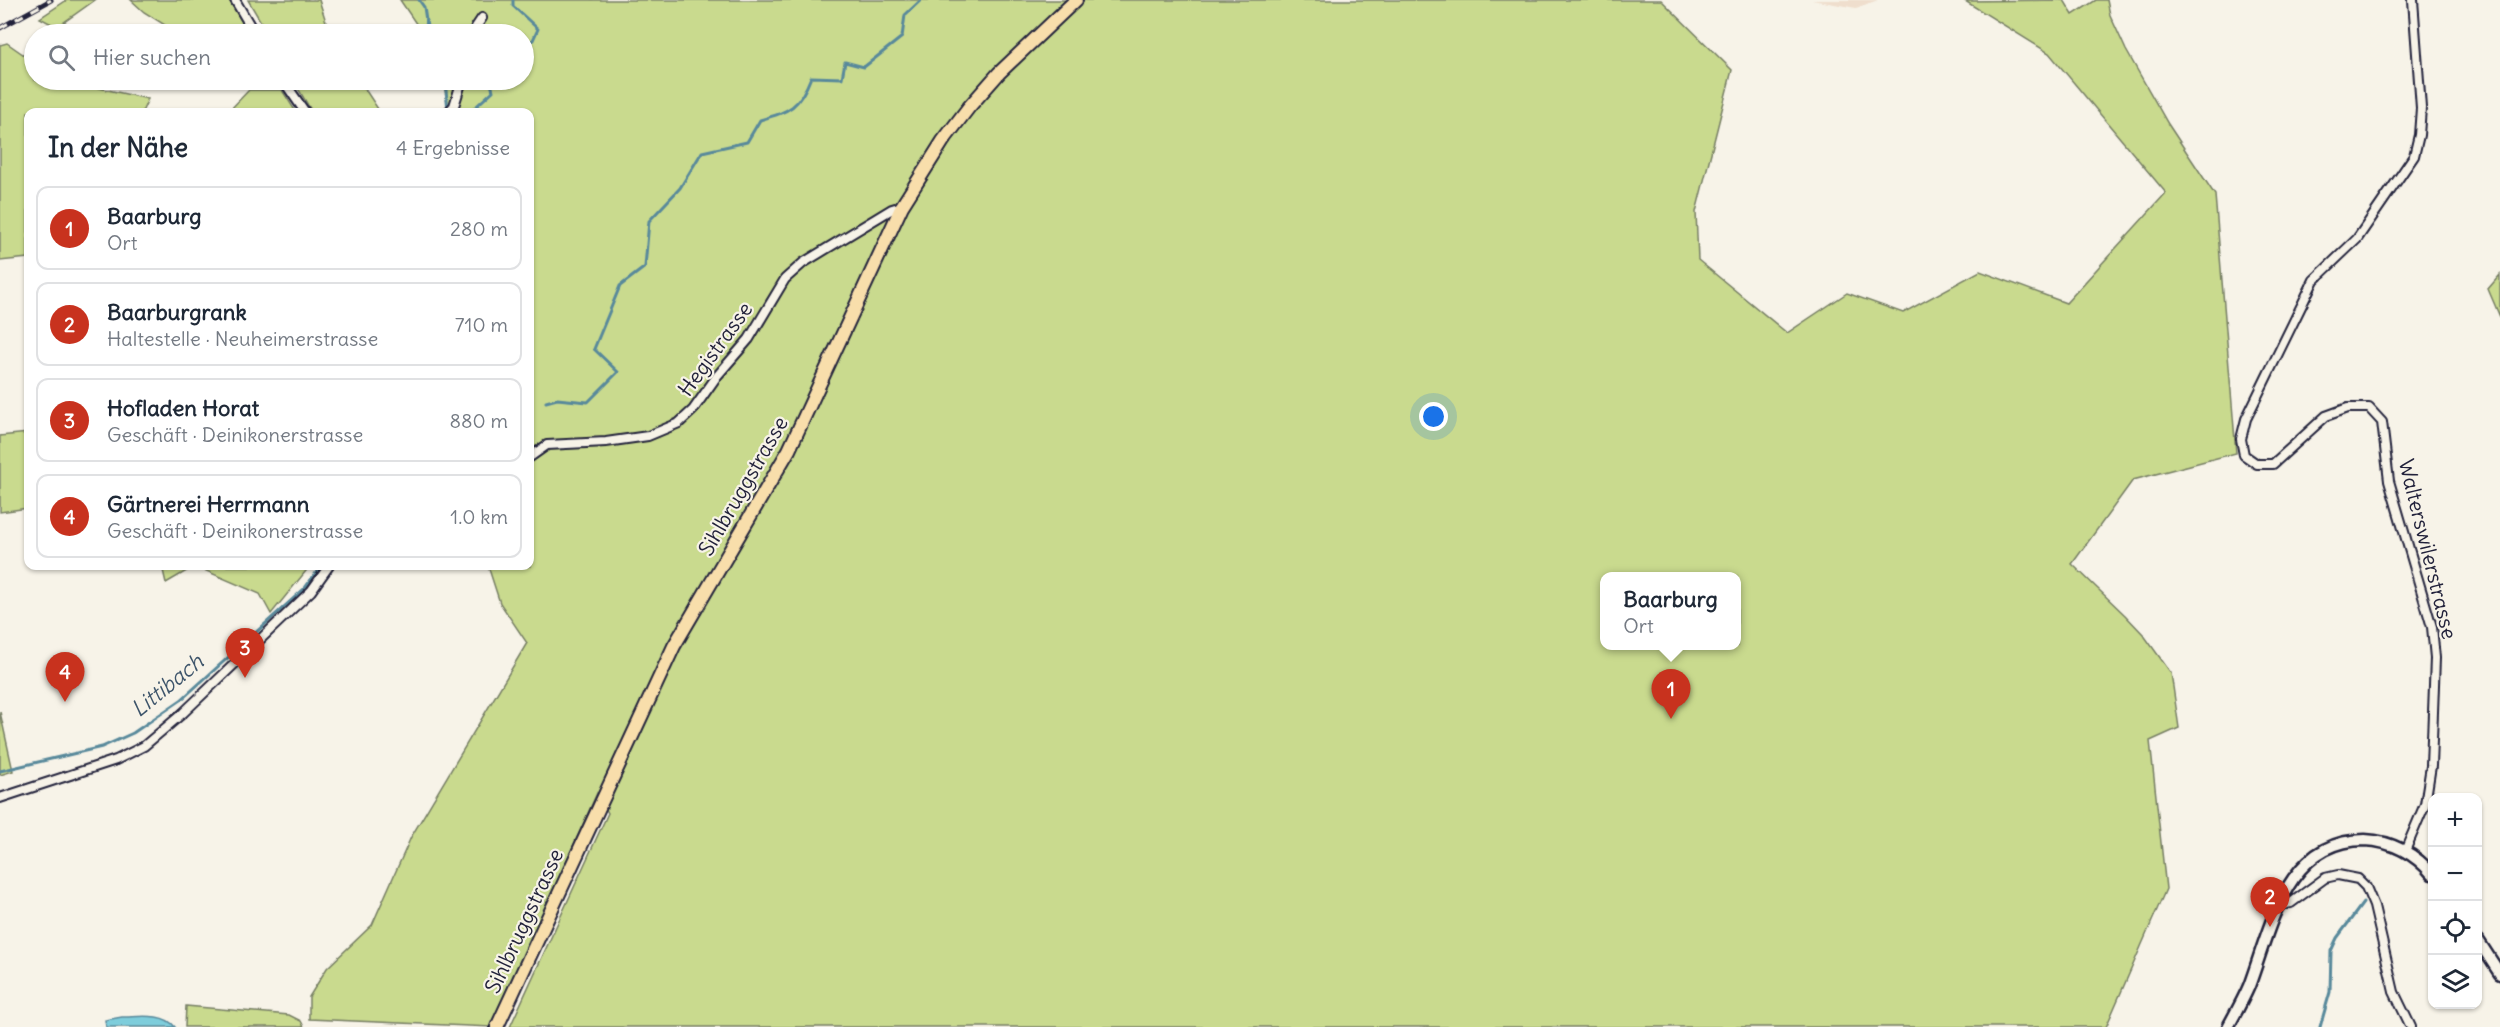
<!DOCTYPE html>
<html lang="de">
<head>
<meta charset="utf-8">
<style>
  :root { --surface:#fff; --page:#f2f2f3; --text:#1f2937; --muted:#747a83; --line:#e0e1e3; --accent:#c8321e }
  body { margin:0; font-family:Delius,sans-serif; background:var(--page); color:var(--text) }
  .controls { position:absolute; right:18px; bottom:18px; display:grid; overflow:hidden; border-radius:12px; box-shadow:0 2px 4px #0004 }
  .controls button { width:54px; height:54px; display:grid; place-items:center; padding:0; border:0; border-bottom:2px solid var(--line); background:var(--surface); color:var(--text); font:30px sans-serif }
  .you { position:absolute; left:1434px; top:417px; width:21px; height:21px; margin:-15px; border:4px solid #fff; border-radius:50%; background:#1a73e8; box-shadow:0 0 0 9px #1a73e833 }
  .badge { display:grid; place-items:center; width:39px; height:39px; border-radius:50%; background:var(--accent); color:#fff; font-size:20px; font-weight:700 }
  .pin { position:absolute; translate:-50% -50px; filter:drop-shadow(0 2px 3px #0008) }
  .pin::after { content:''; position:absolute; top:32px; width:21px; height:18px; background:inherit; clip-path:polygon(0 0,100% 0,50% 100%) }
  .popup { position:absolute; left:1600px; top:572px; width:141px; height:78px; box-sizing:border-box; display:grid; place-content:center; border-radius:12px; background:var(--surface); filter:drop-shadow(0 2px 4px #0005); font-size:20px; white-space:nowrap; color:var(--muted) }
  .popup b { font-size:22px; color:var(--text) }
  .popup::after { content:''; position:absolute; left:50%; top:100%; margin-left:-12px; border:12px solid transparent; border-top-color:var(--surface) }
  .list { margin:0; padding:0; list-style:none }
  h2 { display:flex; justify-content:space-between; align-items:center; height:78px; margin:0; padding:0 24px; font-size:26px }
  h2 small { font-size:20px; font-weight:400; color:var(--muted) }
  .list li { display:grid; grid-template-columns:39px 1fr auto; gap:18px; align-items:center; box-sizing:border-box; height:84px; margin:0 12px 12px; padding:0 12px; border:2px solid var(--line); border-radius:12px }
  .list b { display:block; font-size:22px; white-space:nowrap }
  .list p { margin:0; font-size:20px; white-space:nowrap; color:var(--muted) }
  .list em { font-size:20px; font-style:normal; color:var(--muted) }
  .icon { flex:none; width:33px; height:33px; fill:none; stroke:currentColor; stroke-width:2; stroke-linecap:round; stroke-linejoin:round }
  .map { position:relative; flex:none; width:2500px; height:1027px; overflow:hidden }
  .search { position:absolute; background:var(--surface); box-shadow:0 2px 4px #0004; left:24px; top:24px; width:510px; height:66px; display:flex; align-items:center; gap:15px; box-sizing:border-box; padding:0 21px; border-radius:33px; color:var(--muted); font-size:22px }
  .panel { position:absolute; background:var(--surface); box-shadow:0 2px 4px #0004; left:24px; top:108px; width:510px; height:462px; border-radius:12px }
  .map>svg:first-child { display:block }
  .built { fill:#efdecd }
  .green { fill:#c9da8e; stroke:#767e64; stroke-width:1.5; fill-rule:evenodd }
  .water { fill:#7ecddb; stroke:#59899b; stroke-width:1.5 }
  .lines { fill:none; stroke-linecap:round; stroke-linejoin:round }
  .stream { stroke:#59899b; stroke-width:3 }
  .street-casing { stroke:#22223b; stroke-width:12 }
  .secondary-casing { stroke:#22223b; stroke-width:15 }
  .primary-casing { stroke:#22223b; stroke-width:16 }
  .street { stroke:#f7f3e8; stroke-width:8 }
  .secondary { stroke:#f7f3e8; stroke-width:10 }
  .primary { stroke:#f8deab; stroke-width:12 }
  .rail-casing { stroke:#22223b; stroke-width:5 }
  .rail { stroke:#f7f3e8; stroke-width:3; stroke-dasharray:9; stroke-linecap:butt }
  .labels { text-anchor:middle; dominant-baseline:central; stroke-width:4.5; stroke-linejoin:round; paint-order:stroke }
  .street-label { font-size:21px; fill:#22223b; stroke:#f7f3e8 }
  .water-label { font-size:22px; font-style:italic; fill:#3e556b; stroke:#f7f3e8 }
</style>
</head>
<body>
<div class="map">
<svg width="2500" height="1027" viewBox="0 0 2500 1027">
  <rect width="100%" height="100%" fill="#f7f3e8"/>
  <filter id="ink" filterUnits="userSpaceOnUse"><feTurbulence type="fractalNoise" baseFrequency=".0167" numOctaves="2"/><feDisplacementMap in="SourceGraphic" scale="12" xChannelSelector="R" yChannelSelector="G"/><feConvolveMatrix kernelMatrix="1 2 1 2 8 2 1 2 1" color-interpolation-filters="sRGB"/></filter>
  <g filter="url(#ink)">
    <path class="built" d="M1812,0H1878L1856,8Z"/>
    <path class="green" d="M67,0H95L57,27L40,18Z
      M131,0H229L249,34H179L144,12Z
      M248,0H319L330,34H268Z
      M400,0H1661L1732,70L1696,212L1698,260L1787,333L1847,293L1903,313L1980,271L2066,303L2166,193L2049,53L1965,1L2064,0L2073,15L2096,0H2107L2110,15L2126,50L2168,124L2215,195L2236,453L2133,480L2072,564L2125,615L2143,634L2171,673L2179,728L2150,741L2166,889L2106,1027H510L608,813L597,793L492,1027L309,1019V997L327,968L372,925L411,837L527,643L500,603L488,566H530V112H449L443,80H524V34H423ZM1605,576H1737V646H1605Z
      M7,43L34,62V80H64L148,99L142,112H28V258L0,261V45Z
      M293,80H359L380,112H312Z
      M249,90H282L296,112H228Z
      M2500,275V317L2488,289Z
      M28,433V508L0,512V436Z
      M162,566H310L271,614L260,594L195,566L166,583Z
      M0,712L13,771L0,775Z
      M186,1006L289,1015L301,1021L304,1027H185Z"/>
    <path class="water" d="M122,1017C138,1017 164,1012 175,1027H106L105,1020Z"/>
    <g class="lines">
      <path class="stream" d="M419,0L424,7L428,34
        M513,0V6L538,29L533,40L524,45
        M445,80L448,110
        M470,112L493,91L490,80
        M546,402L557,399L588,402L618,372L594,349L620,286L645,267L649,221L680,188L702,152L747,142L760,120C790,111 799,108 811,77L842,78L845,62L864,67L902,37L905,15L921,0
        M0,771L102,747L133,733L181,700L305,588L321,566
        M2320,1027L2330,992L2331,951L2337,938L2363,903"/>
      <g class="street-casing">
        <path id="street" d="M235,0L255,34
          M474,34L476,27L482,18
          M283,80L305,112
          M448,112L454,106L462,80
          M530,457L547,445L606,442L648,436L679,423L693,410L717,376L749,339L785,279L803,263L892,209L902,206
          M0,798L116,760L144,746L183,713L311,591L329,566
          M2405,851L2425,804L2431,766L2435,658L2432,627L2389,481L2382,422L2369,408H2348L2326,416L2273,464H2257L2244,455L2241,439L2246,419L2314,280L2357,239L2414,156L2419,135L2421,108L2413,0
          M2278,906L2291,903L2325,878L2338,875L2358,879L2366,887L2374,906L2394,992L2411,1027"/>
      </g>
      <g class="secondary-casing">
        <path id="secondary" d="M2478,940L2500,974
          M2228,1027C2235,1014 2243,1000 2249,986C2271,927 2286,840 2365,840C2391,841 2416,854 2432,874"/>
      </g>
      <g class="primary-casing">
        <path id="primary" d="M497,1027L674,646L789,450L902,206L943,141L969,107L999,73L1076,0"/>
      </g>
      <use href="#street" class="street"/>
      <use href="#secondary" class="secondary"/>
      <use href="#primary" class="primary"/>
      <g class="rail-casing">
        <path id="rail" d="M0,28L51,0"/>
      </g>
      <use href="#rail" class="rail"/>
    </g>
  </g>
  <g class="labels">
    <g class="street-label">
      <text transform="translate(715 349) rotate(-54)">Hegistrasse</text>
      <text transform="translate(743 486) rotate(-60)">Sihlbruggstrasse</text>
      <text transform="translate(2428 549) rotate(76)">Walterswilerstrasse</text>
      <text transform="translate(524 921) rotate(-65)">Sihlbruggstrasse</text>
    </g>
    <g class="water-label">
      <text transform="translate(167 685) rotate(-39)">Littibach</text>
    </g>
  </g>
</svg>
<div class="controls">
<button>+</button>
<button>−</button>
<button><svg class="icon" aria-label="locate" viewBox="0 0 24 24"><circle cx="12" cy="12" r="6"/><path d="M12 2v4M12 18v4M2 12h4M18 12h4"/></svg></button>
<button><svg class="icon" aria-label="layers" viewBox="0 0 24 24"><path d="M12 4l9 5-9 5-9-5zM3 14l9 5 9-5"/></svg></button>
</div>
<div class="you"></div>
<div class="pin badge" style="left:1671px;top:719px">1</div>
<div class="popup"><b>Baarburg</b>Ort</div>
<div class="pin badge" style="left:2270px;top:927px">2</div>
<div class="pin badge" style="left:245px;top:678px">3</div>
<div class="pin badge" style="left:65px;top:702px">4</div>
<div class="search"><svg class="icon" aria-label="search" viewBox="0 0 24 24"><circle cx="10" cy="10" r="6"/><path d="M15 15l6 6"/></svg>Hier suchen</div>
<section class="panel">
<h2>In der Nähe<small>4 Ergebnisse</small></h2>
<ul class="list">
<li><span class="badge">1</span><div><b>Baarburg</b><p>Ort</p></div><em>280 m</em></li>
<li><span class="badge">2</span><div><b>Baarburgrank</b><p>Haltestelle · Neuheimerstrasse</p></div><em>710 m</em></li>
<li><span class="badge">3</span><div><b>Hofladen Horat</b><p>Geschäft · Deinikonerstrasse</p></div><em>880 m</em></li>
<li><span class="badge">4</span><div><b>Gärtnerei Herrmann</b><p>Geschäft · Deinikonerstrasse</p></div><em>1.0 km</em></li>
</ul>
</section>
</div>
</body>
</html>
